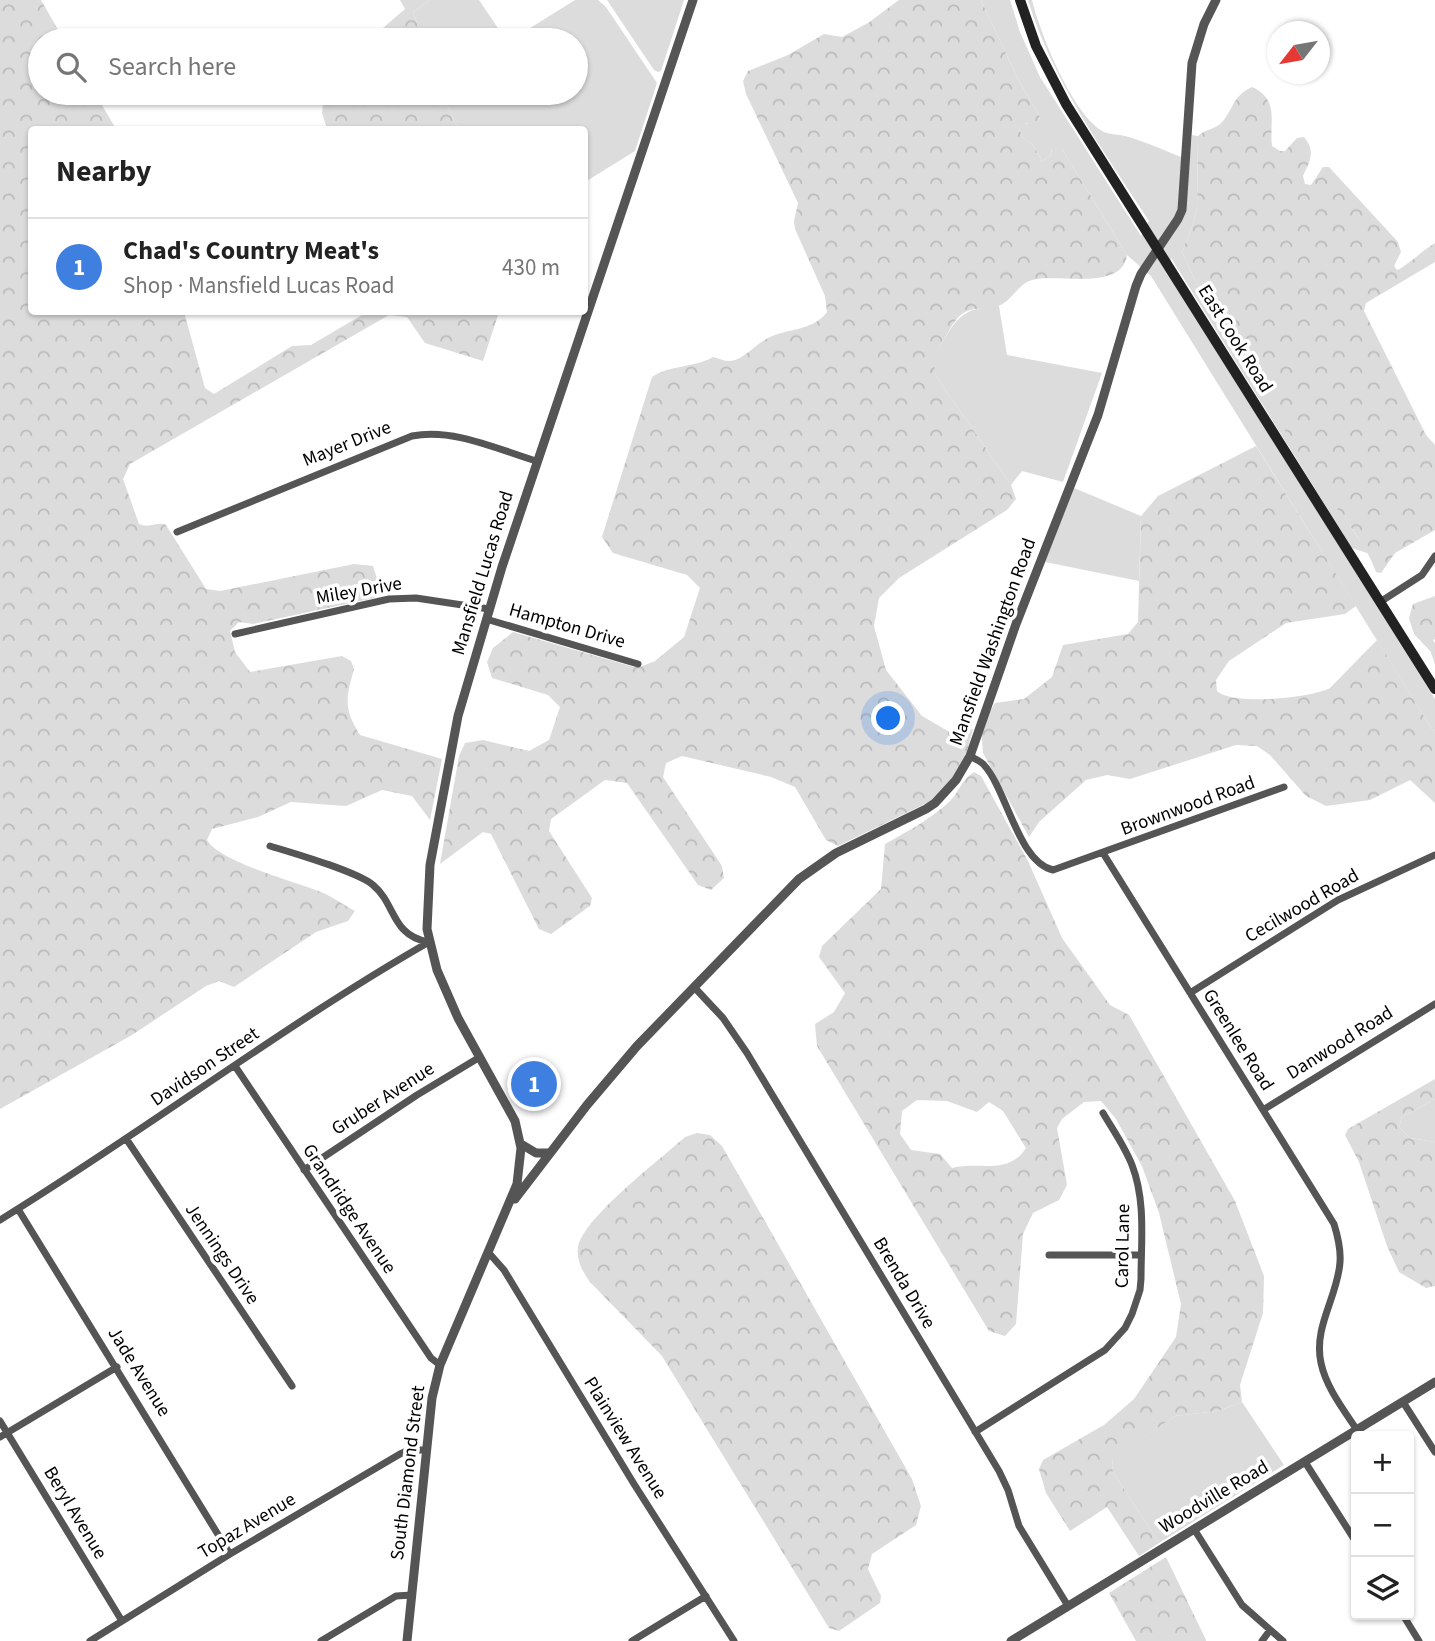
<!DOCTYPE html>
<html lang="en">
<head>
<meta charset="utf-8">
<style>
  :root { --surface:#fff; --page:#f6f6f6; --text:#222; --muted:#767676; --line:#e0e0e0; --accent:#111827 }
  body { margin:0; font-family:"Source Sans 3",sans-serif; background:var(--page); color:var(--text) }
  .controls { position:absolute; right:21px; bottom:21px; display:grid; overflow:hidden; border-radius:7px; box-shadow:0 2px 5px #0004 }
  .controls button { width:63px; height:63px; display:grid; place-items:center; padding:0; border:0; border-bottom:2px solid var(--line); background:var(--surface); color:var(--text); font:35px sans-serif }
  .compass { position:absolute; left:1267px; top:21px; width:63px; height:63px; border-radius:50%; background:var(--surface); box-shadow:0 2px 5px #0004; rotate:239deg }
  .you { position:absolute; left:889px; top:719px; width:24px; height:24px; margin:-18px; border:5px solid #fff; border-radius:50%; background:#1a73e8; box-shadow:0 0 0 10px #1a73e833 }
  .badge { display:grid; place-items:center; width:46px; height:46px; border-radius:50%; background:var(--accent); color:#fff; font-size:23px; font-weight:700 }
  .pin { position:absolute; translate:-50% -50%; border:4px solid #fff; box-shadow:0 2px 7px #0006 }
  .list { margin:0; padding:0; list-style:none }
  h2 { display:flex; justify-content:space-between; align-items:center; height:91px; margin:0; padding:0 28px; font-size:30px }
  h2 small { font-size:23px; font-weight:400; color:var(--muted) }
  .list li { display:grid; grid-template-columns:46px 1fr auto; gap:21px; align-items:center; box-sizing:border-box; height:98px; padding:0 28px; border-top:2px solid var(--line) }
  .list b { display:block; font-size:26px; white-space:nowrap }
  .list p { margin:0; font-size:23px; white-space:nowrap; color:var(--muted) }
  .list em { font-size:23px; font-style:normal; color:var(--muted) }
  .icon { flex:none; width:38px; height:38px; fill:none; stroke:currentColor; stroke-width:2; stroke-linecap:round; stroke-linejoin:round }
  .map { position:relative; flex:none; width:1435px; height:1641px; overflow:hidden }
  .search { position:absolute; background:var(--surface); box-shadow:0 2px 5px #0004; left:28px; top:28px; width:560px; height:77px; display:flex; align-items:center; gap:18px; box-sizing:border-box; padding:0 24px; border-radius:38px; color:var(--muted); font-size:26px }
  .panel { position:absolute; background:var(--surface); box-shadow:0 2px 5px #0004; left:28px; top:126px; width:560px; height:189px; border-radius:7px }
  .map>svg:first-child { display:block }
  .grass { fill:#dcdcdc }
  .forest { fill:url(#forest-crowns); fill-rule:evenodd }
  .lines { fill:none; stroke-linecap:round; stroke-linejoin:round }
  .minor { stroke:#555; stroke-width:7 }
  .tertiary { stroke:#555; stroke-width:9 }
  .secondary { stroke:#222; stroke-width:10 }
  .labels { text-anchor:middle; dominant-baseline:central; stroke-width:7; stroke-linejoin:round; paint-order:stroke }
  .street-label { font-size:19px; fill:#000; stroke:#fff }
</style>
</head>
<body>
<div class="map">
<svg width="1435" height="1641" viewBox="0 0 1435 1641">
  <defs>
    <pattern id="forest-crowns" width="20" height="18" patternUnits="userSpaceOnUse" patternTransform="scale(1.75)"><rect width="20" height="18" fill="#dcdcdc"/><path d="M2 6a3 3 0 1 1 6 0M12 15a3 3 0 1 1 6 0" fill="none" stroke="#bbb"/></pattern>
  </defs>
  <rect width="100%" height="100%" fill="#fff"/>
  <path class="grass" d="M430,0H479L506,40H423L413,12Z
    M575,0H598L606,7L657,83L635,151L585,182L584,130L458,129L442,93H576V40H511Z
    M607,0H684L661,71L658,72L654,70Z
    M981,0H1010L1020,32L1040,77L1141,236L1149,221C1103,150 1053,82 1028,0H1032C1040,33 1073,116 1104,132C1111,135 1118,134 1125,136C1144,141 1163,150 1181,157H1190L1192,135L1198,136L1197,207L1192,227L1182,252L1194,278L1319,483L1370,554L1352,548L1171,258V278L1435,699V734L1151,276L1127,255L1062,149H1052L1050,156L1042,161L1033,145L1023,138L1019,128L1024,124L1039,121L1040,117L1018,79Z
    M999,306L1007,355L1102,373L1063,482L1022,471L1011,485L936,376L932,359C954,326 955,307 999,306Z
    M1074,488L1141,516L1139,581L1045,562Z
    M1435,1099V1142L1410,1138L1399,1127L1402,1117Z
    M1242,1402L1284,1465L1159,1543L1113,1472L1112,1458L1175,1416L1218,1411Z"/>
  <path class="forest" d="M0,0H41L64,40H40V93H95L116,129L32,130V312H184L205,388L214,394L292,346L311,345L367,312H499L483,361L425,343L407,317L389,315L130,464L123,479L139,524C150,529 156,521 166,525L206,589L220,591L354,564L373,566L381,591L374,598L253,624L239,622L230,631L235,652L250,672L342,656L351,661L354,669C346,698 343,708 360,735L442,759L430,820L412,796L382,790L346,806L291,802L258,817L212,829L207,840C221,863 295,881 321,892C333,897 344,905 355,911L348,921L316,932L234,987L219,981L206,986L132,1035L0,1109Z
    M400,0H430L413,12L423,40H369L405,9Z
    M899,0H981L1018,79L1040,117L1038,124L1027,123L1019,128L1023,138L1033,145L1042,161L1050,156L1053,146L1062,149L1127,255C1122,292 1057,273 1032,280C1019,283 1011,302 998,306C987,310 973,306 962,314C952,321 940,348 933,359L936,376L1011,485L1016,499L1007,510L899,578L879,598L874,626L886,670L922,716L953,734L973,729L967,751L950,783L933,800L838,846L826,840L795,787L771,777L682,756L666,763L663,777L722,866L724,878L711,890L698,885L627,783L605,780L551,819L549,831L592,898L590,906L551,934L539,929L491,834L483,832L440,864L459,756L465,743L483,740L529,751L549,740L560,707L548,695L492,678L487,662L493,648L513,632L634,667H640L655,661L684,637L700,588L687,575L613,553L602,537L652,377C669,365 694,368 713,357C721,359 727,363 735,360C747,356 756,344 768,338C788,328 813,331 827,312L825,296L795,229L794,221L798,203L746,94L743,81L748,71L788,55L824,34L842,37L868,23Z
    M1252,87C1280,100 1269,121 1272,146L1280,151H1285L1297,138L1304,137C1316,151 1310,161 1303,176L1305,184L1311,185L1323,167H1329L1398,242L1401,252L1394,266L1397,270C1407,266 1423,250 1435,243V262L1366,303L1364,311L1426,435L1435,445V530L1395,553L1381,573L1376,572C1364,538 1338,513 1319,484C1275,417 1235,347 1194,278L1182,252L1192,227L1197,207L1198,136C1205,129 1217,129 1223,121C1235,106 1232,97 1252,87Z
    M324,93H442L458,129H327L322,113Z
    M1256,446L1356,606L1345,614L1286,623L1229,661L1216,680L1217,691C1232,706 1311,698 1330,688L1377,640L1435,734V803L1410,780L1370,800L1326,806L1306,796L1270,755L1257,746L1236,745L1130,779L1107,775L1086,780L1039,822L1029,837L983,753L981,727L995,703L1024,699L1052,677L1063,645L1128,634L1138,622L1141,516L1158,496Z
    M1435,596V639L1433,640L1435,643V665L1431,652L1414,634L1409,618L1413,604Z
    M974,772L981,776L1028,861L1062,938L1110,1005L1129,1015L1235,1201L1264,1276L1263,1313L1240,1385L1242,1402L1218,1411L1175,1416L1112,1459L1113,1472L1159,1543L1139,1556L1107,1507L1070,1531L1046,1493L1039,1469L1043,1460L1104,1425L1134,1399L1176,1337L1181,1304L1159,1213L1142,1166L1116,1119L1101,1101L1084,1102L1062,1119L1057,1128L1067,1185L1059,1200L1033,1213L1023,1234L1016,1324L1005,1336L989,1331L817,1046L815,1024L834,1012L845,993L819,957L822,946L881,889L885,844C908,831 931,819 950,801C959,792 962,779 974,772ZM917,1100L947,1101L977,1112L989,1102L1003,1111L1026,1148C1008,1176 979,1161 952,1168L940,1154L911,1150L900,1134L902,1111Z
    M1435,1079V1099L1402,1117L1399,1127L1410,1138L1435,1142V1286L1426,1288L1399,1272L1387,1246L1359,1162L1345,1135L1348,1129Z
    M697,1133L710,1135L722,1146L912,1479L921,1506L916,1525L872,1554L868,1569L881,1596L880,1603L839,1631L829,1628L662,1356L590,1282C583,1272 576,1261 578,1247C584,1217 661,1159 685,1137Z
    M1166,1557L1206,1640V1641H1136L1109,1593Z"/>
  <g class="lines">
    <path class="minor" d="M177,532L412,436C453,428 497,449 536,461
      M1380,602L1422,575L1435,556
      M486,619L638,664
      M235,634L389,599L416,598L489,609
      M970,756C975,759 981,761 984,765C1007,790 1018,862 1053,870L1284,787
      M270,846C293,853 356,871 373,885C396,904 391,935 428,942
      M1103,853L1334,1224C1338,1237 1341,1249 1340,1262C1338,1296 1313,1327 1321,1363C1326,1387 1343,1409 1357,1430
      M694,987L723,1018L747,1053L999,1471L1008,1490L1019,1526L1068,1606
      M1190,993L1338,900L1435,855
      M235,1066L431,1358L440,1365
      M1263,1110L1435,1004
      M127,1140L292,1386
      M304,1170L417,1095L480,1057
      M18,1209L230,1554
      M0,1220C145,1131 281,1027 429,942
      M488,1252L504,1270L634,1484L734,1641
      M1049,1255H1141
      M1403,1402L1435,1452
      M0,1421L122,1621
      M975,1432L1105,1350L1125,1328L1132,1314L1140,1290L1141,1279C1141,1242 1146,1201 1132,1165C1125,1147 1113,1130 1103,1113
      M0,1437L117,1367
      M1305,1462L1356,1542
      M1194,1529L1242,1605L1283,1641
      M1403,1615L1419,1641
      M90,1641L230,1554L400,1454L409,1450H425
      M321,1641L396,1596L412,1595
      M632,1641L706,1596
      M1262,1641L1270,1630"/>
    <path class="tertiary" d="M521,1144L536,1153H548
      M515,1199L587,1105L637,1046L799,879L836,853L926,809L935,803L956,780L970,756L1016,624L1098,415L1136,286L1141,274L1178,219L1182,210L1192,63L1204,24L1216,0
      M407,1641L432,1398L440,1365L517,1184L521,1148L515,1121L458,1018L437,970L427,929L430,865L458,716L502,567L693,0
      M1011,1641L1435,1382"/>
    <path class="secondary" d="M1020,0L1036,46L1066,104L1435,689"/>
  </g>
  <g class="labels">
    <g class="street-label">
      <text transform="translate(1235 339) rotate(58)">East Cook Road</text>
      <text transform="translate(347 444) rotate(-22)">Mayer Drive</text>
      <text transform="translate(483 573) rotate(-73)">Mansfield Lucas Road</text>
      <text transform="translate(359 591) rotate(-10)">Miley Drive</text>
      <text transform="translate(567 626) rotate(16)">Hampton Drive</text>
      <text transform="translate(993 642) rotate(-70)">Mansfield Washington Road</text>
      <text transform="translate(1188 806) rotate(-20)">Brownwood Road</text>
      <text transform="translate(1302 906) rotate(-30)">Cecilwood Road</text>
      <text transform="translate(1238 1040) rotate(58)">Greenlee Road</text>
      <text transform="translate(1340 1043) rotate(-32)">Danwood Road</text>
      <text transform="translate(205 1067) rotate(-34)">Davidson Street</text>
      <text transform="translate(383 1099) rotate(-33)">Gruber Avenue</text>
      <text transform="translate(349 1209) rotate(56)">Grandridge Avenue</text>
      <text transform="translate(1123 1246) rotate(-89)">Carol Lane</text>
      <text transform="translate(222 1254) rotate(56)">Jennings Drive</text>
      <text transform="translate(904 1283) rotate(59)">Brenda Drive</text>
      <text transform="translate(139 1372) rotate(58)">Jade Avenue</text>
      <text transform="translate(625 1438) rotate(58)">Plainview Avenue</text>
      <text transform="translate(408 1473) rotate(-83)">South Diamond Street</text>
      <text transform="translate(1214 1497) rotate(-31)">Woodville Road</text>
      <text transform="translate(75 1513) rotate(59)">Beryl Avenue</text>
      <text transform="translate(247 1526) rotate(-31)">Topaz Avenue</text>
    </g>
  </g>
</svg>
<div class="controls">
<button>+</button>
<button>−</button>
<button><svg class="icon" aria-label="layers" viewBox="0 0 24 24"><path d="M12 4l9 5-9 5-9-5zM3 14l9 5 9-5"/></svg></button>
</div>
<svg class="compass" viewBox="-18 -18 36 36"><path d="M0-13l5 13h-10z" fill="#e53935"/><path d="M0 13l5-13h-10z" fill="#767676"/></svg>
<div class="you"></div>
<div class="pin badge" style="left:534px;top:1084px;background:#3f7fe0">1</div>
<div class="search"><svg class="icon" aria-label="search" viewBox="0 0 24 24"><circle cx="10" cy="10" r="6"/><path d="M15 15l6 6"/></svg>Search here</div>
<section class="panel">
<h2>Nearby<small></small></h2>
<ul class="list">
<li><span class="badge" style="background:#3f7fe0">1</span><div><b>Chad's Country Meat's</b><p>Shop · Mansfield Lucas Road</p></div><em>430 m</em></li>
</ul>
</section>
</div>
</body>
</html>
